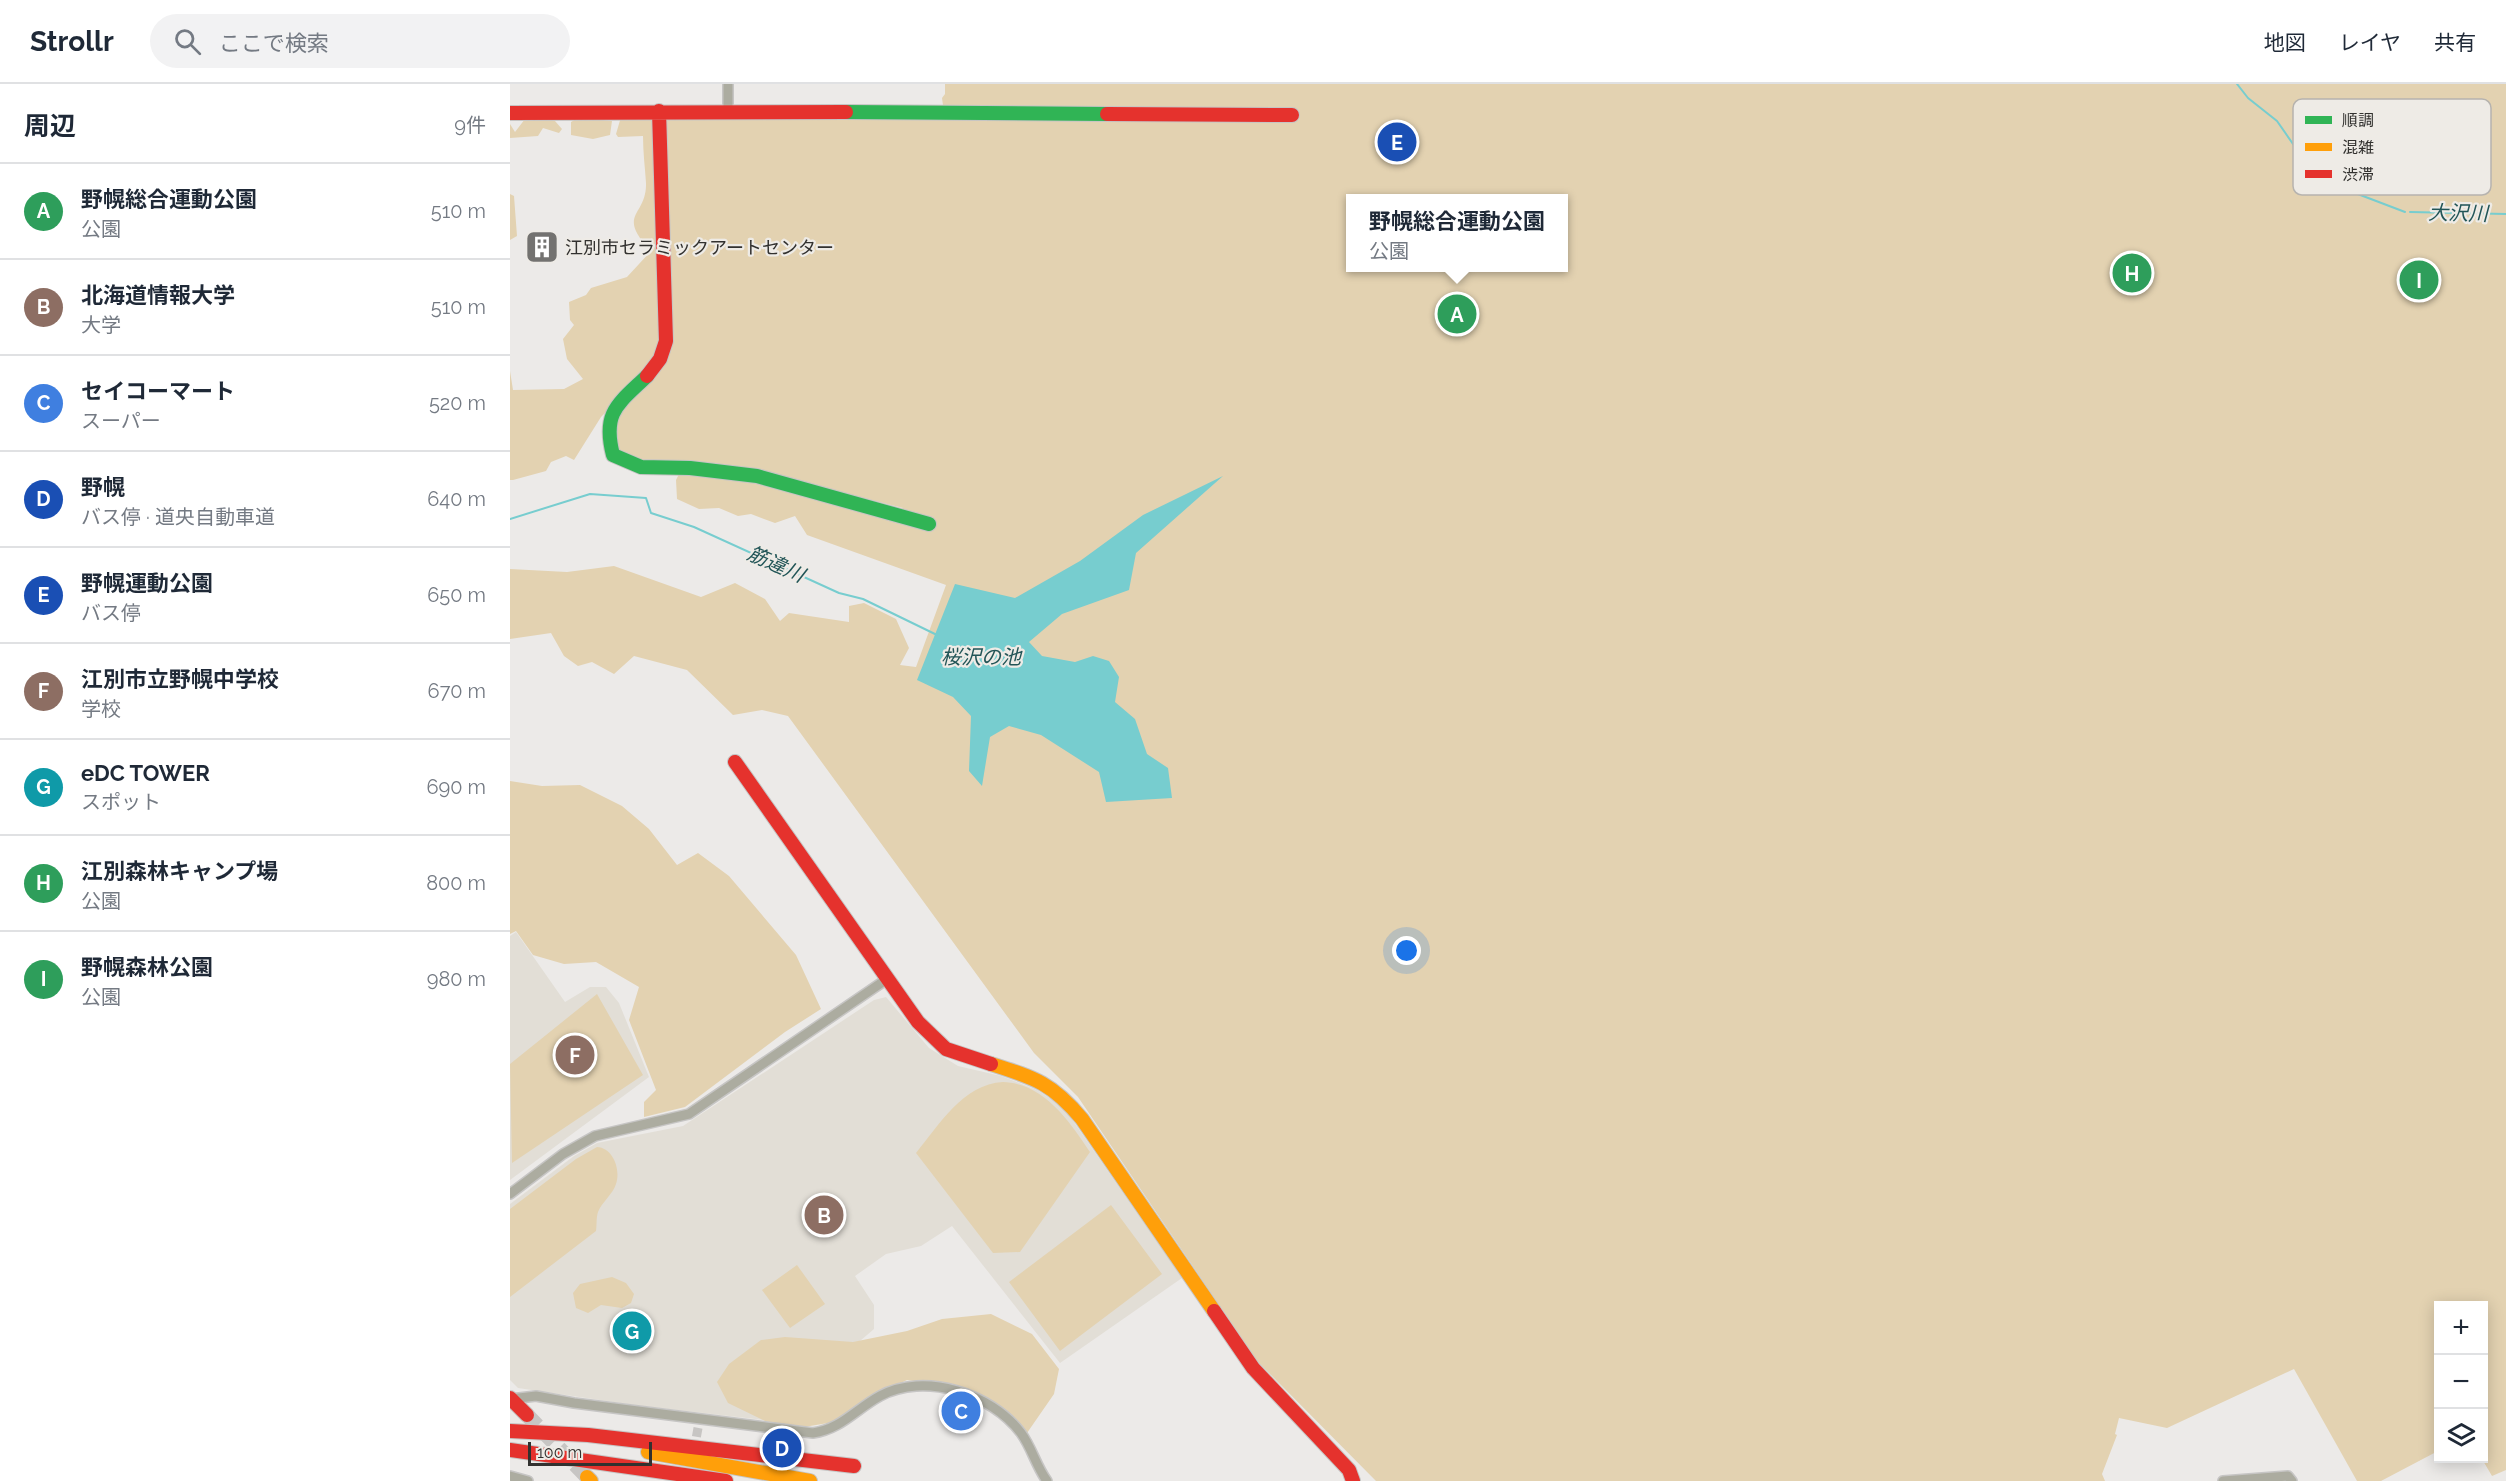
<!DOCTYPE html>
<html lang="ja">
<head>
<meta charset="utf-8">
<style>
  :root { --surface:#fff; --page:#f2f2f3; --text:#1f2937; --muted:#747a83; --line:#e0e1e3; --accent:#737270 }
  body { margin:0; font-family:Raleway,"Noto Sans JP",sans-serif; background:var(--page); color:var(--text) }
  .controls { position:absolute; right:18px; bottom:18px; display:grid; overflow:hidden; border-radius:0px; box-shadow:0 3px 15px #0003 }
  .controls button { width:54px; height:54px; display:grid; place-items:center; padding:0; border:0; border-bottom:2px solid var(--line); background:var(--surface); color:var(--text); font:30px sans-serif }
  .scale { position:absolute; left:18px; bottom:15px; width:124px; box-sizing:border-box; padding-left:6px; border:3px solid #32312f; border-top:0; font-size:16px; line-height:21px; white-space:nowrap; color:#32312f; -webkit-text-stroke:4px #eeebe6; paint-order:stroke }
  .you { position:absolute; left:897px; top:867px; width:21px; height:21px; margin:-15px; border:4px solid #fff; border-radius:50%; background:#1a73e8; box-shadow:0 0 0 9px #1a73e833 }
  .badge { display:grid; place-items:center; width:39px; height:39px; border-radius:50%; background:var(--accent); color:#fff; font-size:20px; font-weight:700 }
  .pin { position:absolute; translate:-50% -50%; border:3px solid #fff; box-shadow:0 2px 6px #0006 }
  .popup { position:absolute; left:836px; top:110px; width:222px; height:78px; box-sizing:border-box; display:grid; place-content:center; border-radius:0px; background:var(--surface); filter:drop-shadow(0 2px 4px #0005); font-size:20px; white-space:nowrap; color:var(--muted) }
  .popup b { font-size:22px; color:var(--text) }
  .popup::after { content:''; position:absolute; left:50%; top:100%; margin-left:-12px; border:12px solid transparent; border-top-color:var(--surface) }
  .list { margin:0; padding:0; list-style:none }
  h2 { display:flex; justify-content:space-between; align-items:center; height:78px; margin:0; padding:0 24px; font-size:26px }
  h2 small { font-size:20px; font-weight:400; color:var(--muted) }
  .list li { display:grid; grid-template-columns:39px 1fr auto; gap:18px; align-items:center; box-sizing:border-box; height:96px; padding:0 24px; border-top:2px solid var(--line) }
  .list b { display:block; font-size:22px; white-space:nowrap }
  .list p { margin:0; font-size:20px; white-space:nowrap; color:var(--muted) }
  .list em { font-size:20px; font-style:normal; color:var(--muted) }
  .icon { flex:none; width:33px; height:33px; fill:none; stroke:currentColor; stroke-width:2; stroke-linecap:round; stroke-linejoin:round }
  .map { position:relative; flex:none; width:1996px; height:1397px; overflow:hidden }
  header { display:flex; align-items:center; gap:36px; box-sizing:border-box; height:84px; padding:0 30px; background:var(--surface); border-bottom:2px solid var(--line) }
  header strong { font-size:28px }
  nav { display:flex; gap:33px; margin-inline-start:auto; font-size:21px }
  .search { width:420px; height:54px; background:var(--page); display:flex; align-items:center; gap:15px; box-sizing:border-box; padding:0 21px; border-radius:33px; color:var(--muted); font-size:22px }
  main { display:flex }
  aside { flex:1; background:var(--surface) }
  .map>svg:first-child { display:block }
  .built { fill:#e2ded6 }
  .green { fill:#e3d2b1; fill-rule:evenodd }
  .water { fill:#77cdcf }
  .lines { fill:none; stroke-linecap:round; stroke-linejoin:round }
  .stream { stroke:#77cdcf; stroke-width:2 }
  .street-tunnel { stroke:#c7c5c3; stroke-width:9; stroke-dasharray:9 4.5; stroke-linecap:butt }
  .primary-tunnel { stroke:#c7c5c3; stroke-width:15; stroke-dasharray:15 8; stroke-linecap:butt }
  .street-casing { stroke:#c6c5c4; stroke-width:12 }
  .fast-casing { stroke:#c6c5c4; stroke-width:16 }
  .slow-casing { stroke:#c6c5c4; stroke-width:16 }
  .jam-casing { stroke:#c6c5c4; stroke-width:16 }
  .street { stroke:#acaca0; stroke-width:9 }
  .fast { stroke:#30b455; stroke-width:14 }
  .slow { stroke:#ff9f0a; stroke-width:14 }
  .jam { stroke:#e5322d; stroke-width:14 }
  .labels { text-anchor:middle; dominant-baseline:central; stroke-width:4.5; stroke-linejoin:round; paint-order:stroke }
  .poi-label { font-size:18px; fill:#32312f; stroke:#eeebe6; text-anchor:start }
  .water-label { font-size:20px; font-style:italic; fill:#225557; stroke:#eeebe6 }
  .key { fill:#eeebe6; stroke:#b6b3af; stroke-width:1.5 }
  .key-label { font-size:16px; fill:#32312f }
</style>
</head>
<body>
<header>
<strong>Strollr</strong>
<div class="search"><svg class="icon" aria-label="search" viewBox="0 0 24 24"><circle cx="10" cy="10" r="6"/><path d="M15 15l6 6"/></svg>ここで検索</div>
<nav><a>地図</a><a>レイヤ</a><a>共有</a></nav>
</header>
<main>
<aside>
<h2>周辺<small>9件</small></h2>
<ul class="list">
<li><span class="badge" style="background:#2e9e5b">A</span><div><b>野幌総合運動公園</b><p>公園</p></div><em>510 m</em></li>
<li><span class="badge" style="background:#8d6e63">B</span><div><b>北海道情報大学</b><p>大学</p></div><em>510 m</em></li>
<li><span class="badge" style="background:#3f7fe0">C</span><div><b>セイコーマート</b><p>スーパー</p></div><em>520 m</em></li>
<li><span class="badge" style="background:#1a4fb4">D</span><div><b>野幌</b><p>バス停 · 道央自動車道</p></div><em>640 m</em></li>
<li><span class="badge" style="background:#1a4fb4">E</span><div><b>野幌運動公園</b><p>バス停</p></div><em>650 m</em></li>
<li><span class="badge" style="background:#8d6e63">F</span><div><b>江別市立野幌中学校</b><p>学校</p></div><em>670 m</em></li>
<li><span class="badge" style="background:#0f9aa8">G</span><div><b>eDC TOWER</b><p>スポット</p></div><em>690 m</em></li>
<li><span class="badge" style="background:#2e9e5b">H</span><div><b>江別森林キャンプ場</b><p>公園</p></div><em>800 m</em></li>
<li><span class="badge" style="background:#2e9e5b">I</span><div><b>野幌森林公園</b><p>公園</p></div><em>980 m</em></li>
</ul>
</aside>
<div class="map">
<svg width="1996" height="1397" viewBox="0 0 1996 1397">
  <rect width="100%" height="100%" fill="#eceae8"/>
  <path class="built" d="M6,848L55,918L80,903H96L109,919L139,993L0,1096V852Z
    M376,913L419,964L448,982L491,992L527,1006L554,1024L672,1194L550,1279L442,1142L411,1162L376,1170L345,1192L364,1221V1245L336,1269L288,1340L124,1321L8,1304L0,1296V1120L64,1072L87,1059L173,1042L364,916Z"/>
  <path class="green" d="M435,0H1996V1386L1982,1392L1972,1375L1974,1222H1928V1367L1871,1397H1847L1784,1285L1657,1344L1609,1334L1605,1350L1607,1351L1592,1390L1595,1397H866L748,1278L568,1013L524,969L278,632L252,626L223,631L177,586L124,572L104,590L82,578L68,582L54,572L41,549L0,555V485L57,488L104,482L191,513L225,499L255,515L270,537L279,529L339,538V522L354,519L386,535L399,564L390,581L406,583L436,501L297,451L285,432L265,439L241,430L228,432L209,424L189,425L167,415L166,396L171,386L133,377L107,365C97,317 123,321 146,292C152,285 155,274 159,266L152,258L143,281L91,333L64,376L56,372L41,378L36,387L3,396H0V287L3,306L54,305L73,295L57,275L53,255L64,241L60,236L59,218L76,211L81,204L117,193L141,167C105,129 137,133 136,99C135,84 133,68 133,52L108,53L106,50L111,33L435,36L432,14L435,10ZM840,115H1054V184H840ZM287,397L393,424L388,431Z
    M34,33L45,37L52,45L49,49L33,44L28,52L0,54V40L5,48L15,35Z
    M68,34L102,37L100,51L83,55L61,51V38Z
    M0,110L4,112L7,152L0,156Z
    M0,697L32,702L70,701L112,722L139,745L167,781L188,769L219,792L286,871L311,925L275,948L175,1023L134,1033V1018L146,1006L119,936L129,903L86,878L54,880L23,871L6,847L0,850Z
    M87,910L133,991L2,1079L0,980Z
    M493,998C534,999 560,1038 580,1068L510,1168L483,1169L406,1069C429,1041 453,1000 493,998Z
    M87,1063C103,1064 111,1085 106,1100C103,1110 92,1118 88,1128C86,1134 87,1141 86,1147L0,1213V1125L66,1075Z
    M601,1121L652,1190L550,1267L499,1198Z
    M287,1181L315,1220L280,1244L252,1206Z
    M102,1193L116,1199L124,1210L121,1219L112,1224L91,1221L78,1229L66,1224L63,1209L70,1200Z
    M481,1230L522,1250L549,1285L544,1310L517,1349L501,1330L461,1306L397,1296L355,1316L324,1338L288,1344L255,1337L218,1319L207,1298L219,1280L251,1256L275,1253L343,1258L397,1247L432,1235Z"/>
  <path class="water" d="M713,392L626,469L619,506L552,530L519,558L532,572L565,578L583,572L599,577L609,593L605,618L625,635L637,670L658,684L662,714L596,718L589,688L531,651L499,642L480,653L472,702L459,687L461,632L443,613L407,596L445,500L505,514L570,477L633,431Z"/>
  <g class="lines">
    <path class="stream" d="M1727,0L1738,14L1767,37L1790,70L1832,104L1895,128
      M1900,128L1996,130
      M0,435L80,410L136,414L141,429L184,443L329,509L353,515L427,551"/>
    <path class="street-tunnel" d="M184,1366L190,1333"/>
    <path class="primary-tunnel" d="M17,1331L77,1393"/>
    <g class="street-casing">
      <path id="street" d="M218,27V0
        M0,1110L53,1070L85,1052L179,1030L377,895
        M0,1315L26,1312L64,1319L303,1349C331,1345 346,1325 370,1312C414,1288 481,1309 511,1349C522,1364 526,1382 537,1397
        M0,1392L18,1397
        M1713,1397L1778,1392L1782,1397"/>
    </g>
    <g class="fast-casing">
      <path id="fast" d="M336,28L597,30
        M137,292C108,320 92,328 103,371L131,383L180,384L247,392L419,440"/>
    </g>
    <g class="slow-casing">
      <path id="slow" d="M481,980C525,994 542,999 572,1035L704,1227
        M138,1368L300,1397
        M77,1393L81,1397"/>
    </g>
    <g class="jam-casing">
      <path id="jam" d="M0,29L336,28
        M597,30L782,31
        M137,292L150,275L156,257L149,27
        M225,678L408,938L436,965L481,980
        M704,1227L743,1284L839,1386L843,1397
        M0,1314L17,1331
        M0,1347L78,1351L344,1382
        M0,1366L216,1397"/>
    </g>
    <use href="#street" class="street"/>
    <use href="#fast" class="fast"/>
    <use href="#slow" class="slow"/>
    <use href="#jam" class="jam"/>
  </g>
  <defs>
    <g id="building-square" transform="scale(1.725)"><rect x="-9" y="-9" width="18" height="18" rx="4" fill="#737270" stroke="#eeebe6"/><path d="M-4-6H4V6H1V3H-1V6H-4ZM-2.5-4.3h1.7v1.8h-1.7ZM.8-4.3h1.7v1.8H.8ZM-2.5-1h1.7V.8h-1.7ZM.8-1h1.7V.8H.8Z" fill="#fff"/></g>
  </defs>
  <g fill-rule="evenodd">
    <use href="#building-square" x="32" y="163"/>
  </g>
  <g class="labels">
    <g class="poi-label">
      <text x="55" y="163">江別市セラミックアートセンター</text>
    </g>
    <g class="water-label">
      <text transform="translate(1948 129) rotate(1)">大沢川</text>
      <text transform="translate(266 480) rotate(24)">筋違川</text>
      <text x="471" y="573">桜沢の池</text>
    </g>
  </g>
  <rect x="1783" y="15" width="198" height="96" rx="9" class="key"/>
  <rect x="1795" y="32" width="27" height="8" fill="#30b455"/>
  <rect x="1795" y="59" width="27" height="8" fill="#ff9f0a"/>
  <rect x="1795" y="86" width="27" height="8" fill="#e5322d"/>
  <g class="key-label">
    <text x="1832" y="42">順調</text>
    <text x="1832" y="69">混雑</text>
    <text x="1832" y="96">渋滞</text>
  </g>
</svg>
<div class="controls">
<button>+</button>
<button>−</button>
<button><svg class="icon" aria-label="layers" viewBox="0 0 24 24"><path d="M12 4l9 5-9 5-9-5zM3 14l9 5 9-5"/></svg></button>
</div>
<div class="scale">100 m</div>
<div class="you"></div>
<div class="pin badge" style="left:947px;top:230px;background:#2e9e5b">A</div>
<div class="popup"><b>野幌総合運動公園</b>公園</div>
<div class="pin badge" style="left:314px;top:1131px;background:#8d6e63">B</div>
<div class="pin badge" style="left:451px;top:1327px;background:#3f7fe0">C</div>
<div class="pin badge" style="left:272px;top:1364px;background:#1a4fb4">D</div>
<div class="pin badge" style="left:887px;top:58px;background:#1a4fb4">E</div>
<div class="pin badge" style="left:65px;top:971px;background:#8d6e63">F</div>
<div class="pin badge" style="left:122px;top:1247px;background:#0f9aa8">G</div>
<div class="pin badge" style="left:1622px;top:189px;background:#2e9e5b">H</div>
<div class="pin badge" style="left:1909px;top:196px;background:#2e9e5b">I</div>
</div>
</main>
</body>
</html>
